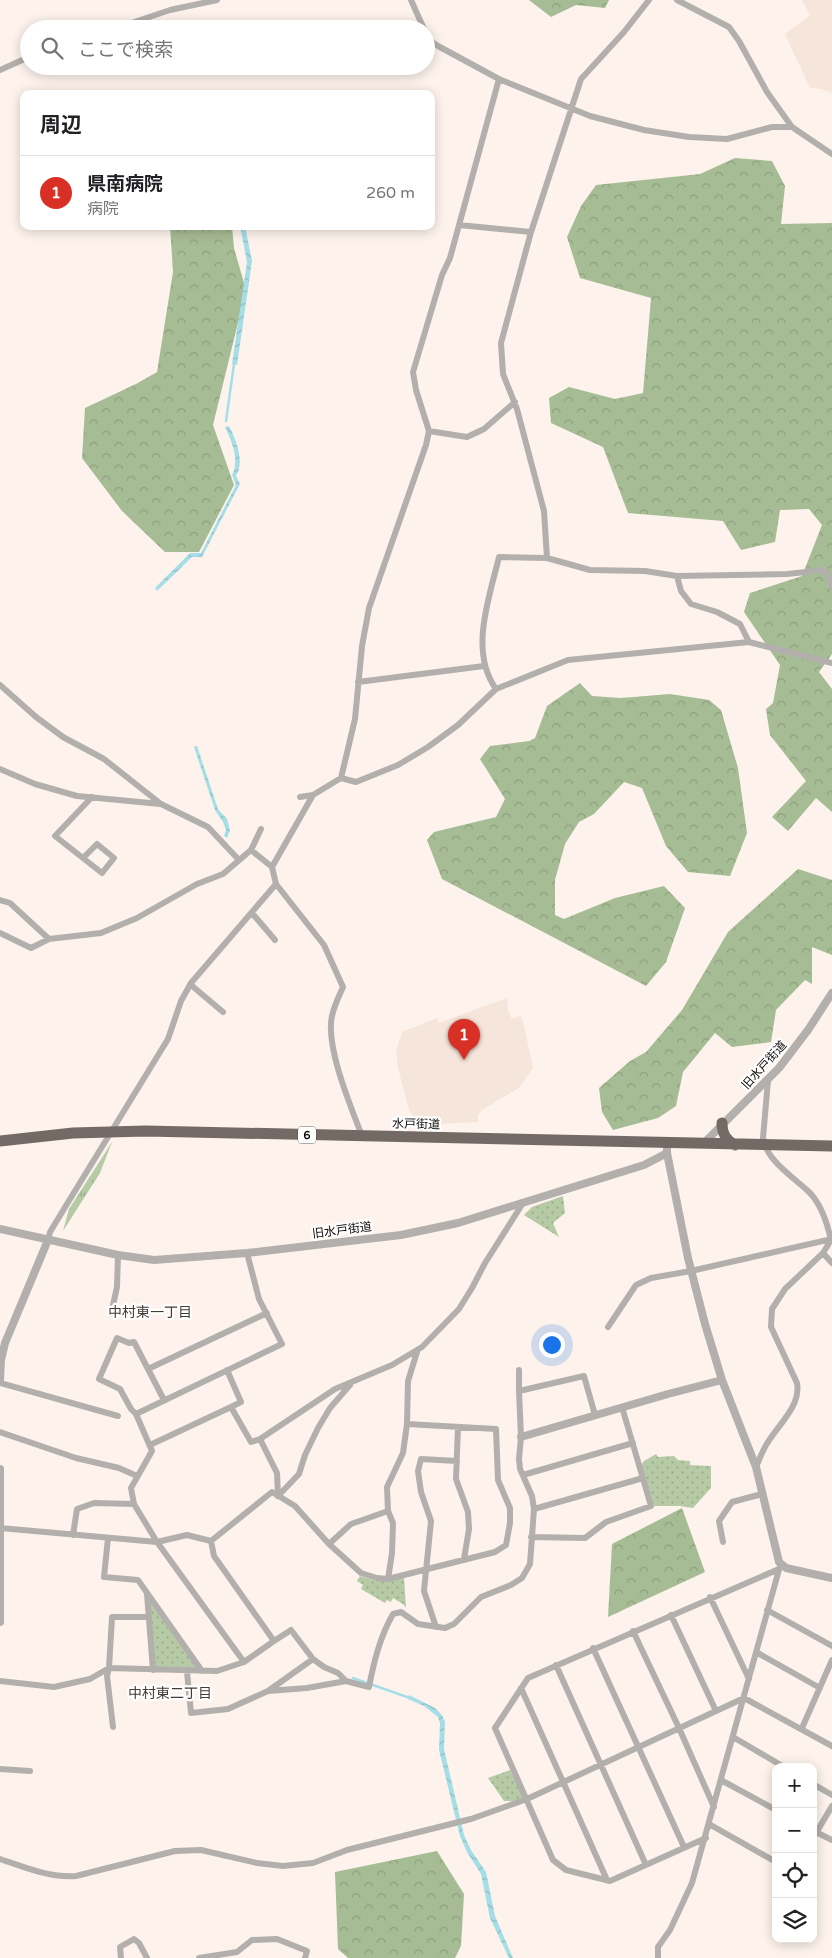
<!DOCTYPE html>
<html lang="ja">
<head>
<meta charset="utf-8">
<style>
  :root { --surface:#fff; --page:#f2f2f2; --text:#202124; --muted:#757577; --line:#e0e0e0; --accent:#d93025 }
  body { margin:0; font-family:"Varela Round","Noto Sans JP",sans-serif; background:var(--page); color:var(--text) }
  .controls { position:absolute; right:15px; bottom:15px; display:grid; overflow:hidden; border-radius:10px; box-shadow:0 2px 12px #0003 }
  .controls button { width:45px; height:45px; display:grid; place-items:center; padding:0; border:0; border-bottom:1px solid var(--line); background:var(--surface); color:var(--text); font:25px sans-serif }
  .you { position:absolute; left:551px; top:1344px; width:18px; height:18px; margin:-12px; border:4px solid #fff; border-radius:50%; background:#1a73e8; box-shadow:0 0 0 8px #1a73e833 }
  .badge { display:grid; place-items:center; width:32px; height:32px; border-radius:50%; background:var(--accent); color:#fff; font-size:16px; font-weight:700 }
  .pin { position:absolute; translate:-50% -41px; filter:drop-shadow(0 1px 2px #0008) }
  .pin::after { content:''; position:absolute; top:26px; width:18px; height:15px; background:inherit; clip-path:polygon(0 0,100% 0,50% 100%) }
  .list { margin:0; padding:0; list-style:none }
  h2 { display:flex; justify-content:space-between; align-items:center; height:65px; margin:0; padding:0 20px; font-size:21px }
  h2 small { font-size:16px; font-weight:400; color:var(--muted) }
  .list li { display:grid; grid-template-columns:32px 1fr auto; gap:15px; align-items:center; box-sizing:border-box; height:75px; padding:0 20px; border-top:1px solid var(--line) }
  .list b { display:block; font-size:19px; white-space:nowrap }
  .list p { margin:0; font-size:16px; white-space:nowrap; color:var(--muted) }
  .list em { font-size:16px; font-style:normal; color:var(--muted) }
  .icon { flex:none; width:28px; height:28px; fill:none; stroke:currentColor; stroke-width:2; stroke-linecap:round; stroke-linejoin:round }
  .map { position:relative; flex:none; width:832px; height:1958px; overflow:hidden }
  .search { position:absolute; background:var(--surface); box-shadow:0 2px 12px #0003; left:20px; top:20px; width:415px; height:55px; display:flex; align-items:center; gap:12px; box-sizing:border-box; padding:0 18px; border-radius:28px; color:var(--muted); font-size:19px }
  .panel { position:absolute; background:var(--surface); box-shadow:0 2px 12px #0003; left:20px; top:90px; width:415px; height:140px; border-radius:10px }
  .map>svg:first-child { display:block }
  .built { fill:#f6e5da }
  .grass { fill:url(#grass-tufts) }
  .forest { fill:url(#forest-crowns) }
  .park { fill:url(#park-dots) }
  .water { fill:url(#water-waves) }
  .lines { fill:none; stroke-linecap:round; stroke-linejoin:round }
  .stream { stroke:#a5dee7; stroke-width:2.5 }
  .minor { stroke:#b3afac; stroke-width:6 }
  .tertiary { stroke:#b3afac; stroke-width:8 }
  .trunk { stroke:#736a66; stroke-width:11 }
  .labels { text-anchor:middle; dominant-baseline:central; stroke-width:4.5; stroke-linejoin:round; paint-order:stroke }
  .shield { fill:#fff; stroke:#565453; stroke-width:1 }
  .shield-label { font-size:11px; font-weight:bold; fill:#0e0a09 }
  .street-label { font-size:12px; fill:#0e0a09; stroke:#fff }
  .neighbourhood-label { font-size:14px; fill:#433b36; stroke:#fff }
</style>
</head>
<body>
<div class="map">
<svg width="832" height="1958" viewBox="0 0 832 1958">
  <defs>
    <pattern id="grass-tufts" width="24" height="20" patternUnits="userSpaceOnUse" patternTransform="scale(1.25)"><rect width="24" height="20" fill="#b5caa5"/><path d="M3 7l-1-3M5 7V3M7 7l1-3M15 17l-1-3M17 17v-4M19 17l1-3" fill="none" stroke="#9aac8d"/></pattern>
    <pattern id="forest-crowns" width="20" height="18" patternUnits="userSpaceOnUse" patternTransform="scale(1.25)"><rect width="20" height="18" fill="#a6bc95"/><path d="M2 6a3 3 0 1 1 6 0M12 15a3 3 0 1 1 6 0" fill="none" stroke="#8ea07f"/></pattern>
    <pattern id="park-dots" width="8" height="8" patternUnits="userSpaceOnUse" patternTransform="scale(1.25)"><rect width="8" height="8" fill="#b5caa5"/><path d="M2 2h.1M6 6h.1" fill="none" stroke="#9aac8d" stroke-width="1.8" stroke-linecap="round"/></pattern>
    <pattern id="water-waves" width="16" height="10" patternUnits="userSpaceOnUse" patternTransform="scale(1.25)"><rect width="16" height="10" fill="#a5dee7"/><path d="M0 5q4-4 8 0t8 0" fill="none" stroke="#8dbdc5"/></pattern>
  </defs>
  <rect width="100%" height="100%" fill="#fdf3ec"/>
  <path class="built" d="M802,0H832V93L822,89L810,88L785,34L810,15Z
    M507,998L508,1011L512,1019L520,1016L523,1021L533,1068L519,1088L482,1110L478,1115V1122L418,1125L409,1110L398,1068L396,1051L402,1032L437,1018L439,1023Z"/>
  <path class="grass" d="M112,1142L100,1173L63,1231L69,1209Z"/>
  <path class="forest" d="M529,0H609L605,8L576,5L551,17Z
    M735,158L772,161L785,186L781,224L832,223V654L819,672L832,689V812L816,798L788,831L772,817L806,781L770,735L766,709L773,703L780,665L744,612L750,593L802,576L822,525L809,509L780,510L775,542L741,550L723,521L628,513L603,447L551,423L549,398L569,387L615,399L643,393L651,298L580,278L567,237L581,206L596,185L700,174Z
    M170,226H232L234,248L246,290L213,425L234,485L199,552H165L122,511L82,458L85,408L136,384L157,372L173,272Z
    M580,683L592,696L621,698L670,694L709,700L721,710L738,768L747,833L730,876L688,872L666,846L642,788L624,782L594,814L579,822L565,844L555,880V915L564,919L615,898L664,886L685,908L666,962L646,986L442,879L427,840L434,832L496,817L505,799L480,759L490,746L529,741L535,738L547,706Z
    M798,869L832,880V955L812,947V984L805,980L776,1010L771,1042L732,1047L715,1033L683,1072L676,1106L658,1118L613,1130L602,1112L599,1088L630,1061L646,1052L682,1010L728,932Z
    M682,1508L705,1572L608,1617L612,1544Z
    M437,1851L464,1894L461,1946L455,1958H348L338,1949L335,1872Z"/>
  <path class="park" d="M563,1196L565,1213L553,1223L559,1237L524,1215L532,1207Z
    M656,1454L658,1457L674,1456L678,1460L690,1461V1465L711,1466V1488L693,1508L680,1506H654L641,1466L644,1461Z
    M360,1576C379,1582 385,1583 404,1577L406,1608L403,1604L393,1598L391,1602L387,1600L385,1603L361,1589L363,1585L357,1581Z
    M148,1598L200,1669L155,1668Z
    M510,1770L524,1798L512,1801H504L488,1778Z"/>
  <path class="water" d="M240,226H245L252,261L237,365L232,364L247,262Z
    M229,426C236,440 245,461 236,476L240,484L202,557H192L157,591L155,588L190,553H201L236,485L232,475C240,460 232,442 225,427Z
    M197,746L218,809L227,819L230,830L227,838L224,836L226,830L223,822L215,810L194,747Z
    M409,1695L435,1708L442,1715L445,1722L444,1749L464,1835L471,1850L486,1872L495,1916L513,1958H509L490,1918L481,1874L467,1852L460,1836L439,1750L440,1723L438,1717L424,1706L408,1699Z"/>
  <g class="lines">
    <path class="stream" d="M226,421L234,364
      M353,1678L410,1698"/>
    <path class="minor" d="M411,0L424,29
      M677,0L729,27L739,41L767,92L792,127L832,154
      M114,29L170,10L217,0
      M426,33L429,40L438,46L499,79L590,116L644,130L689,137L727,139L772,127H792
      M0,70L29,57
      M459,225L531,232
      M429,431L467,437L484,429L515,402
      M547,558L544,511L517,409L503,374L501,343L531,232L581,79L624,32L649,0
      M677,576L681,591L691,604L717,612L740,624L749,642
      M358,682L484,666
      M0,685L36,717L63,737L104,759L161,804L208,827L239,860
      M496,689C469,651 489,599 499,557L547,558L590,570L645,571L677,576L787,574L825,570L832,587
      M0,769L35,784L77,796L160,804
      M341,778L355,719L362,646L369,608L426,445L429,431L416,390L413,372L442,275L450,258L499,79
      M300,797L313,795L341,778L356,782L398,765L428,747L458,725L496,689L568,660L749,642L832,663
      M251,850L272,867
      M83,858L97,844L114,858L102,873L55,836L92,797
      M276,884L324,945L343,987C339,996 334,1006 332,1016C325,1046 351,1107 362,1136
      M0,900L10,903L49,939
      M252,913L275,940
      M0,933L31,948L49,939L101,933L137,918L197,884L223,874L251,850L261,829
      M191,985L223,1012
      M48,1240L50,1232L67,1204L168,1039L181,1001L191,983L276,884L272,867L313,795
      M823,1253L832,1263
      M111,1314L117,1287L118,1255
      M608,1327L636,1285L651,1278L691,1271L832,1239
      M148,1369L267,1313
      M227,1370L241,1402L231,1407L251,1442L260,1439L277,1473L278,1496
      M0,1383L118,1416
      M519,1391V1370
      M164,1400L134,1342L129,1343L117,1338L99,1379L120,1389L131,1409L136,1414L152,1451L131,1488L134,1504L157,1542L244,1662
      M136,1414L282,1344L259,1299L247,1253
      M407,1424L408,1381L417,1352
      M458,1427L456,1479L468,1512L469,1529L464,1559
      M0,1432L76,1458L119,1468L137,1476
      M260,1439L335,1389L392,1365L422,1347L459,1309L472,1288L485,1263L523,1203
      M150,1445L231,1407
      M756,1467C760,1458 763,1449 768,1442C780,1423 801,1405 797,1383L771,1327L772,1309L785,1289L823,1253L831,1240C827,1222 821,1203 808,1191C792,1176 767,1161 763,1138L768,1080
      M523,1475L633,1443
      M278,1496L299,1474L305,1455L318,1428L330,1408L350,1385
      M534,1509L643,1478
      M0,1528L157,1542L187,1535L211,1541L272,1492L295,1506L329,1544L361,1573L377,1578L388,1579L495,1552L506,1545L510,1523V1508L498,1480L496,1429L407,1424L403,1453L387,1487L388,1511L393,1523L392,1553L388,1579
      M73,1535L77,1509L94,1503L134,1504
      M531,1537L585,1538L606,1522L651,1506L622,1407
      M108,1538L104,1577L138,1580L202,1671
      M723,1542L719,1521L732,1502L762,1494
      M329,1544L351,1524L388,1511
      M147,1594L153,1670
      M710,1597L749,1679
      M767,1610L832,1646
      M671,1615L716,1711
      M436,1627L424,1591L431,1521L421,1492L418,1471L421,1459L457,1461
      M633,1631L679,1728L714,1807
      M274,1641L291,1630L313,1659L324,1667L338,1673L346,1681L369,1687C374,1661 380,1637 393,1614L401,1612L418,1624L445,1628L454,1624L481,1597L511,1585L522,1578L530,1564L534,1509L532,1496L520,1469L519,1459L521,1437L519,1391L584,1376L595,1415
      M593,1648L684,1847
      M756,1652L820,1688
      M556,1665L646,1865
      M187,1672L191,1713L228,1709L268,1691L313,1659
      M0,1681L54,1687L90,1679L109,1668L217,1671L244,1662L274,1641L214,1556L211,1541
      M521,1688L607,1880
      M268,1691L307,1688L346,1681
      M113,1727L107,1676L109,1668L112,1617H149
      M802,1728L832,1660
      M733,1737L784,1767
      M0,1769L30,1771
      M721,1780L776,1810
      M813,1784L832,1795
      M709,1824L776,1862
      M814,1831L832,1840
      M706,1838L610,1881L566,1870L553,1860L495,1728L528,1678L779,1569
      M813,1838L832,1806
      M0,1859C25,1867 49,1878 76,1876L175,1851L201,1850L257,1863L283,1866L313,1863L347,1850L471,1819L527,1799L744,1698L832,1746
      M121,1958L120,1947L134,1939L139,1943L147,1958
      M199,1958L237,1952L252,1940L277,1939L307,1951L305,1958
      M658,1958V1947L670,1930L692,1883L780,1566"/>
    <path class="tertiary" d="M703,1144L779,1068L808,1030L832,993
      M667,1153L688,1258L705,1324L722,1380L756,1467L779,1562L786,1568L832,1578
      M0,1229L118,1255L154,1260L247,1253L401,1235L458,1223L644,1165L667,1153V1143
      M0,1380L1,1360L5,1343L48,1240
      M521,1437L668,1394L722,1380
      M0,1469V1622"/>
    <path class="trunk" d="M722,1123C722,1134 726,1140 735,1145
      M0,1141L73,1133L146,1131L832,1146"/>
  </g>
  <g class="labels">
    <rect class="shield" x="298" y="1126.5" width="18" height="17" rx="4"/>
    <g class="shield-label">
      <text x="307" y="1135">6</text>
    </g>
    <g class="street-label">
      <text transform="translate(764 1065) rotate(-48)">旧水戸街道</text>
      <text transform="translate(416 1124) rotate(1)">水戸街道</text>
      <text transform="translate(342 1230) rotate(-7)">旧水戸街道</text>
    </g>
    <g class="neighbourhood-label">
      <text x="150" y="1312">中村東一丁目</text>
      <text x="170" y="1693">中村東二丁目</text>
    </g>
  </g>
</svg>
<div class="controls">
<button>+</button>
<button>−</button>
<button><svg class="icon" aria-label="locate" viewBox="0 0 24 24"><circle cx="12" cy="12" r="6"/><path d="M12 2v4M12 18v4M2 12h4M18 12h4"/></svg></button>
<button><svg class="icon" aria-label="layers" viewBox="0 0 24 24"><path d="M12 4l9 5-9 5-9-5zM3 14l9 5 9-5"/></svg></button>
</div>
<div class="you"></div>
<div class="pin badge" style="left:464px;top:1060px">1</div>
<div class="search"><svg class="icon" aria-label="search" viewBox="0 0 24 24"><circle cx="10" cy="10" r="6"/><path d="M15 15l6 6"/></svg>ここで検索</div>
<section class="panel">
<h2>周辺<small></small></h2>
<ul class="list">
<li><span class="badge">1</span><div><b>県南病院</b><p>病院</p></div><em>260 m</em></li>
</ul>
</section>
</div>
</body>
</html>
